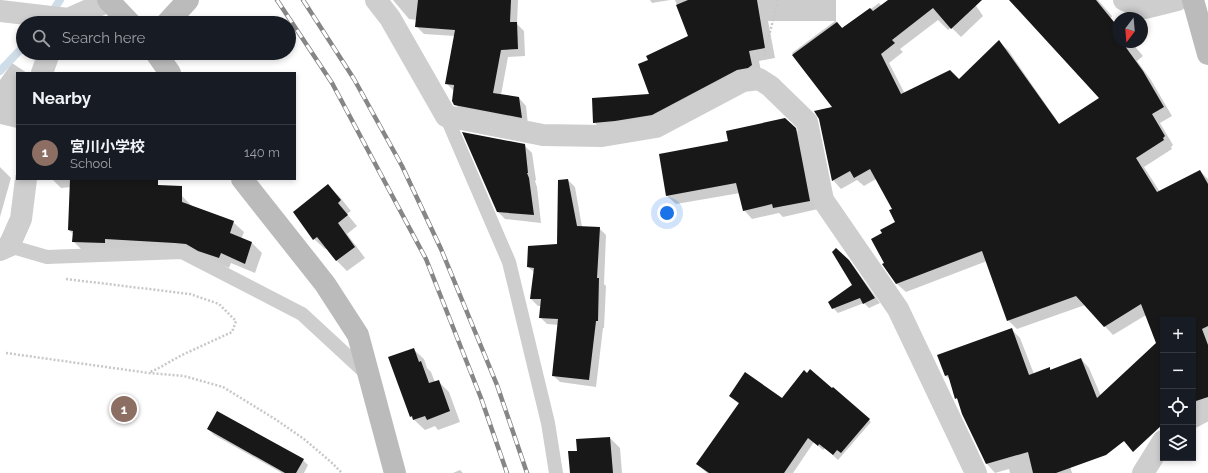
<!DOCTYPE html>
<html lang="en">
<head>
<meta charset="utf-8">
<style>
  :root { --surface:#171b24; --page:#242831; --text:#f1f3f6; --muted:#9ea1a6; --line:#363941; --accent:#db2777 }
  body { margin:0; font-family:Raleway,"Noto Sans JP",sans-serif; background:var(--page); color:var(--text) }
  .controls { position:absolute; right:12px; bottom:12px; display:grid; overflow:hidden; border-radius:0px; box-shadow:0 2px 6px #0003 }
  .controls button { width:36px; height:36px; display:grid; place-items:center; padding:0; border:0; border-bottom:1px solid var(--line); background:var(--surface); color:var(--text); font:20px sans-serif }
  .compass { position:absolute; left:1112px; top:12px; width:36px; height:36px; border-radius:50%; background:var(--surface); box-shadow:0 2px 6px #0003; rotate:196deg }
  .you { position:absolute; left:667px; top:213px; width:14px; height:14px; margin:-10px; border:3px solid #fff; border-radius:50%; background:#1a73e8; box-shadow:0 0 0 6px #1a73e833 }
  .badge { display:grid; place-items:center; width:26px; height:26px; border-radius:50%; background:var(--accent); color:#fff; font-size:13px; font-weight:700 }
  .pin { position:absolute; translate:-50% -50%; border:2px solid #fff; box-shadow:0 1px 4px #0006 }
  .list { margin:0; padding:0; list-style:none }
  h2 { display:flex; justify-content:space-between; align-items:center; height:52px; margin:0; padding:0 16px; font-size:17px }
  h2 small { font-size:13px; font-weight:400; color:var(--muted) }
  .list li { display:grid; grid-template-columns:26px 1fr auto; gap:12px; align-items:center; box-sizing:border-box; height:56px; padding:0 16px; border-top:1px solid var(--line) }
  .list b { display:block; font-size:15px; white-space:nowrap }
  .list p { margin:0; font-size:13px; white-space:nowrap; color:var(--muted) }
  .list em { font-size:13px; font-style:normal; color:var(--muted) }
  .icon { flex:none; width:22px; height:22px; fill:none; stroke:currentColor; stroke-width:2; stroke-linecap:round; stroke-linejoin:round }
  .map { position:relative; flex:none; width:1208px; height:473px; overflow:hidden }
  .search { position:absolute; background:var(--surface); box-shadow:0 2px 6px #0003; left:16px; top:16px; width:280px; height:44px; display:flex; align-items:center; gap:10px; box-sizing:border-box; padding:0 14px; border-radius:22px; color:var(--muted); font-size:15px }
  .panel { position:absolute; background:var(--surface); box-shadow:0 2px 6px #0003; left:16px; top:72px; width:280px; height:108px; border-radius:0px }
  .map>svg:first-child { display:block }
  .shadow { fill:#0003 }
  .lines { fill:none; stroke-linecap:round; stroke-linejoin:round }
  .stream { stroke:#cfdde9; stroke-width:8 }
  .building { fill:#181818 }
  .path { stroke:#c8c8c8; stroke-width:2.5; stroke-dasharray:2 2; stroke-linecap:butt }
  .lane { stroke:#cecece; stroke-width:14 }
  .street { stroke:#cecece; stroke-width:22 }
  .secondary { stroke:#bbb; stroke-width:22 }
  .rail-casing { stroke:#868686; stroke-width:4.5 }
  .rail { stroke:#fff; stroke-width:3; stroke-dasharray:9; stroke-linecap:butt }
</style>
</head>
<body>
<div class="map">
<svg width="1208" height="473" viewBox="0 0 1208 473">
  <rect width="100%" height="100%" fill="#fff"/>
  <path class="shadow" d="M393,0H518L517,24L524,31L525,56L508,57L501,95L519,98L526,106L528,125L462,112L455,104L454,91L446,83L455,36L424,34L416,26L417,20L409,19Z
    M650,0H670L652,3Z
    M675,0H836V21L843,29L879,3L887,12L912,0H972L983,16L961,37L951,27L948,30L938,20L900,49L903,52L889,63L905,94L959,80L999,42L1008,50L1060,125L1100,98L1011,0H1098L1112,16L1111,18L1118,27V42H1131L1143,56L1137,61L1151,80L1172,116L1160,123L1173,145L1171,147L1172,149L1144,167L1160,192L1200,171L1208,179V408L1193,415V320H1163V337L1146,315L1113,335L1085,305L1017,329L1008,320L987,261L906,292L897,284L886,263L883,233L896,222L893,209L876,179L864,186L857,180L841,189L833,180V108L792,53L835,21H768L775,58L759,61L762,76L663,125L605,133L594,122L650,95V61L689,37Z
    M12,63L27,73H17V128L0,124V80Z
    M785,119L804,138L818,209L783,217L779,213L752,219L744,210L740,193L676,204L667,196L660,155L730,142Z
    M524,145L532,153L536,180L535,181L537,187L541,223L505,219L497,211Z
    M0,167L11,178L0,217Z
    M52,179H116L182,196L192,206L233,222L244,232L241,239L252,243L262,253L255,273L231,263L229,268L209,260L83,251L73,241L74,235L69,230L71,187L61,188Z
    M568,180L575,187L582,227L599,228L606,235L604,284L606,286L604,328H603L596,387L560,382L553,375L559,325L547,324L540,317L541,306H538L531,299L535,273L528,267L558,245Z
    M328,186L339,196L351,211L347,214L357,226L347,234L365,258L347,271L337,261L327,248L325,249L314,239L295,212Z
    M848,261L854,267L880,303L869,308L864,303L838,313L833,308L853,286Z
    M1011,329L1020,338L1034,374L1049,369L1051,370L1081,359L1089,368L1101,396L1163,338V426L1069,463L1072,473H1010L1009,469L995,473L987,464L959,401L956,398L950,380L946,376L939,356Z
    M413,349L424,359L427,368L431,372L435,382L438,381L449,392L460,422L438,430L435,426L425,430L411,417Z
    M730,396L782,399L866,417L871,422L838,460L825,448L823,450L814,442L793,473H707L697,464L739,404Z
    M208,429L303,460L308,465L304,473H282L214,435Z
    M610,438L620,448L622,473H571L578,451Z
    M460,470L463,473H453Z"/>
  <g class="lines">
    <path class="stream" d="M56,6L60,0
      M0,71L23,47"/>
  </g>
  <path class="building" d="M418,0H511L510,22H517L518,49L501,50L493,93L519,97L522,118L454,105L452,101L454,85L445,84L455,30L415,27Z
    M688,0H757L765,48L749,51L752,65L748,68L737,70L652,115L615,121L593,123L592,98L649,94L638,64L648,60L646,56L688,36L676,5Z
    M888,0H982L951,29L933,8L892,40L895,43L881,54L901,94L950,70L959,79L999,40L1059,124L1099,98L1009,0H1096L1118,27V42H1122L1143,71L1164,107L1152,114L1165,136L1163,138L1164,140L1136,158L1157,192L1200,170L1208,184V326L1202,329L1208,345V397L1196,401L1193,394V320H1163V424L1133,452L1124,441L1106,455L1056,473H1033L1028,452L986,464L962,414L957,398L955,399L948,375L945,376L937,355L1012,328L1029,375L1050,367V370L1081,358L1097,398L1156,343L1141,304L1104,327L1076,296L1007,321L982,251L896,284L882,264L884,263L871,239L882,233L880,230L895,222L889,210L892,209L870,169L854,178L850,171L832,181L819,119L814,111L832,107L792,55L837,22L842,28L870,8L873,11Z
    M785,118L796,128L810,201L773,208L772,204L743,211L736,183L666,196L659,154L728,141L726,131Z
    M462,132L525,144L528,173H527L529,178L534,215L497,212Z
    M70,179H158V185L182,186V202L234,221L230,233L252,242L245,264L221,253L219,258L198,251L186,244L175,243L105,239V243L72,242L73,231L68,230Z
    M568,179L577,226L600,227L597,278H599L598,321H596L589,380L552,376L558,319L539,318L541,299H530L534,268L527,267L528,246L557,244L558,180Z
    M328,184L341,200L338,203L348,215L338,223L355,247L336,261L317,237L313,240L293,212Z
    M836,248L849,260L875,298L863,304L860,298L832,309L828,302L852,285L832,252Z
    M414,348L419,362L421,361L429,383L439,380L450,411L427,420L425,416L413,420L412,416L410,417L388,357Z
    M810,369L832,388L833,387L870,419L841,453L837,450L833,455L819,444L818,446L808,438L784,473H709L696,464L739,403L729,396L745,372L782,398L804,370L807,373Z
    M217,411L304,459L296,473H285L207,429Z
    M610,437L613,473H570L568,451H577L576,439Z"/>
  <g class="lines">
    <path class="path" d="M764,56L778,0
      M66,279L190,294L219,304L236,321L232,332L182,355L157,369L150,372
      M6,353L149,373L184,376L223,387L275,419L304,439L331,462L342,473"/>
    <path class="lane" d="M446,116L509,262L548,423L556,473
      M9,246L47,257L182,252L302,314L368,375"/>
    <path class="street" d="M376,0L390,18L446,116L543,135L602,136L656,127L743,81L759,79L770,86L807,122L823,200L898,309L976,473
      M1124,0L1145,8L1177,0
      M0,11L68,19
      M66,23L68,19L109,1
      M42,73L49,53
      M0,250L9,246L21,219L26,179
      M1193,417L1208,409
      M1143,473L1163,441"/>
    <path class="secondary" d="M108,0L130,23
      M1193,0L1208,54
      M167,23L188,0
      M156,53L170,73
      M242,179L325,284L358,335L395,473"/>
    <g class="rail-casing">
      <path id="rail" d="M277,0L332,83L426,259L481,398L507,473
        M303,0L354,79L402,166L441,249L497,385L527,473"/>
    </g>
    <use href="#rail" class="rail"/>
  </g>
</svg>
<div class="controls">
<button>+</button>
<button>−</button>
<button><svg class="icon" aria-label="locate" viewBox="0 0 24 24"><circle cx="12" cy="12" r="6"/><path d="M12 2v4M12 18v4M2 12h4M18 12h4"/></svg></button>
<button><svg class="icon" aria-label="layers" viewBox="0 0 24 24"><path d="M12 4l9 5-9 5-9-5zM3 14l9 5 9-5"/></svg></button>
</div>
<svg class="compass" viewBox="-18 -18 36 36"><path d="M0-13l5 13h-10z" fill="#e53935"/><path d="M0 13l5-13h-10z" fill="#9ea1a6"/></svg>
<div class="you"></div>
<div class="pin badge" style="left:124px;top:409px;background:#8d6e63">1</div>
<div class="search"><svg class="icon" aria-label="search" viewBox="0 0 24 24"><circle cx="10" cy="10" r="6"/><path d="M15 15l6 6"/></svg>Search here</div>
<section class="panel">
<h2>Nearby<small></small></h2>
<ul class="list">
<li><span class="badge" style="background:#8d6e63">1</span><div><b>宮川小学校</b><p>School</p></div><em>140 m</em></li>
</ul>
</section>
</div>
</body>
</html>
